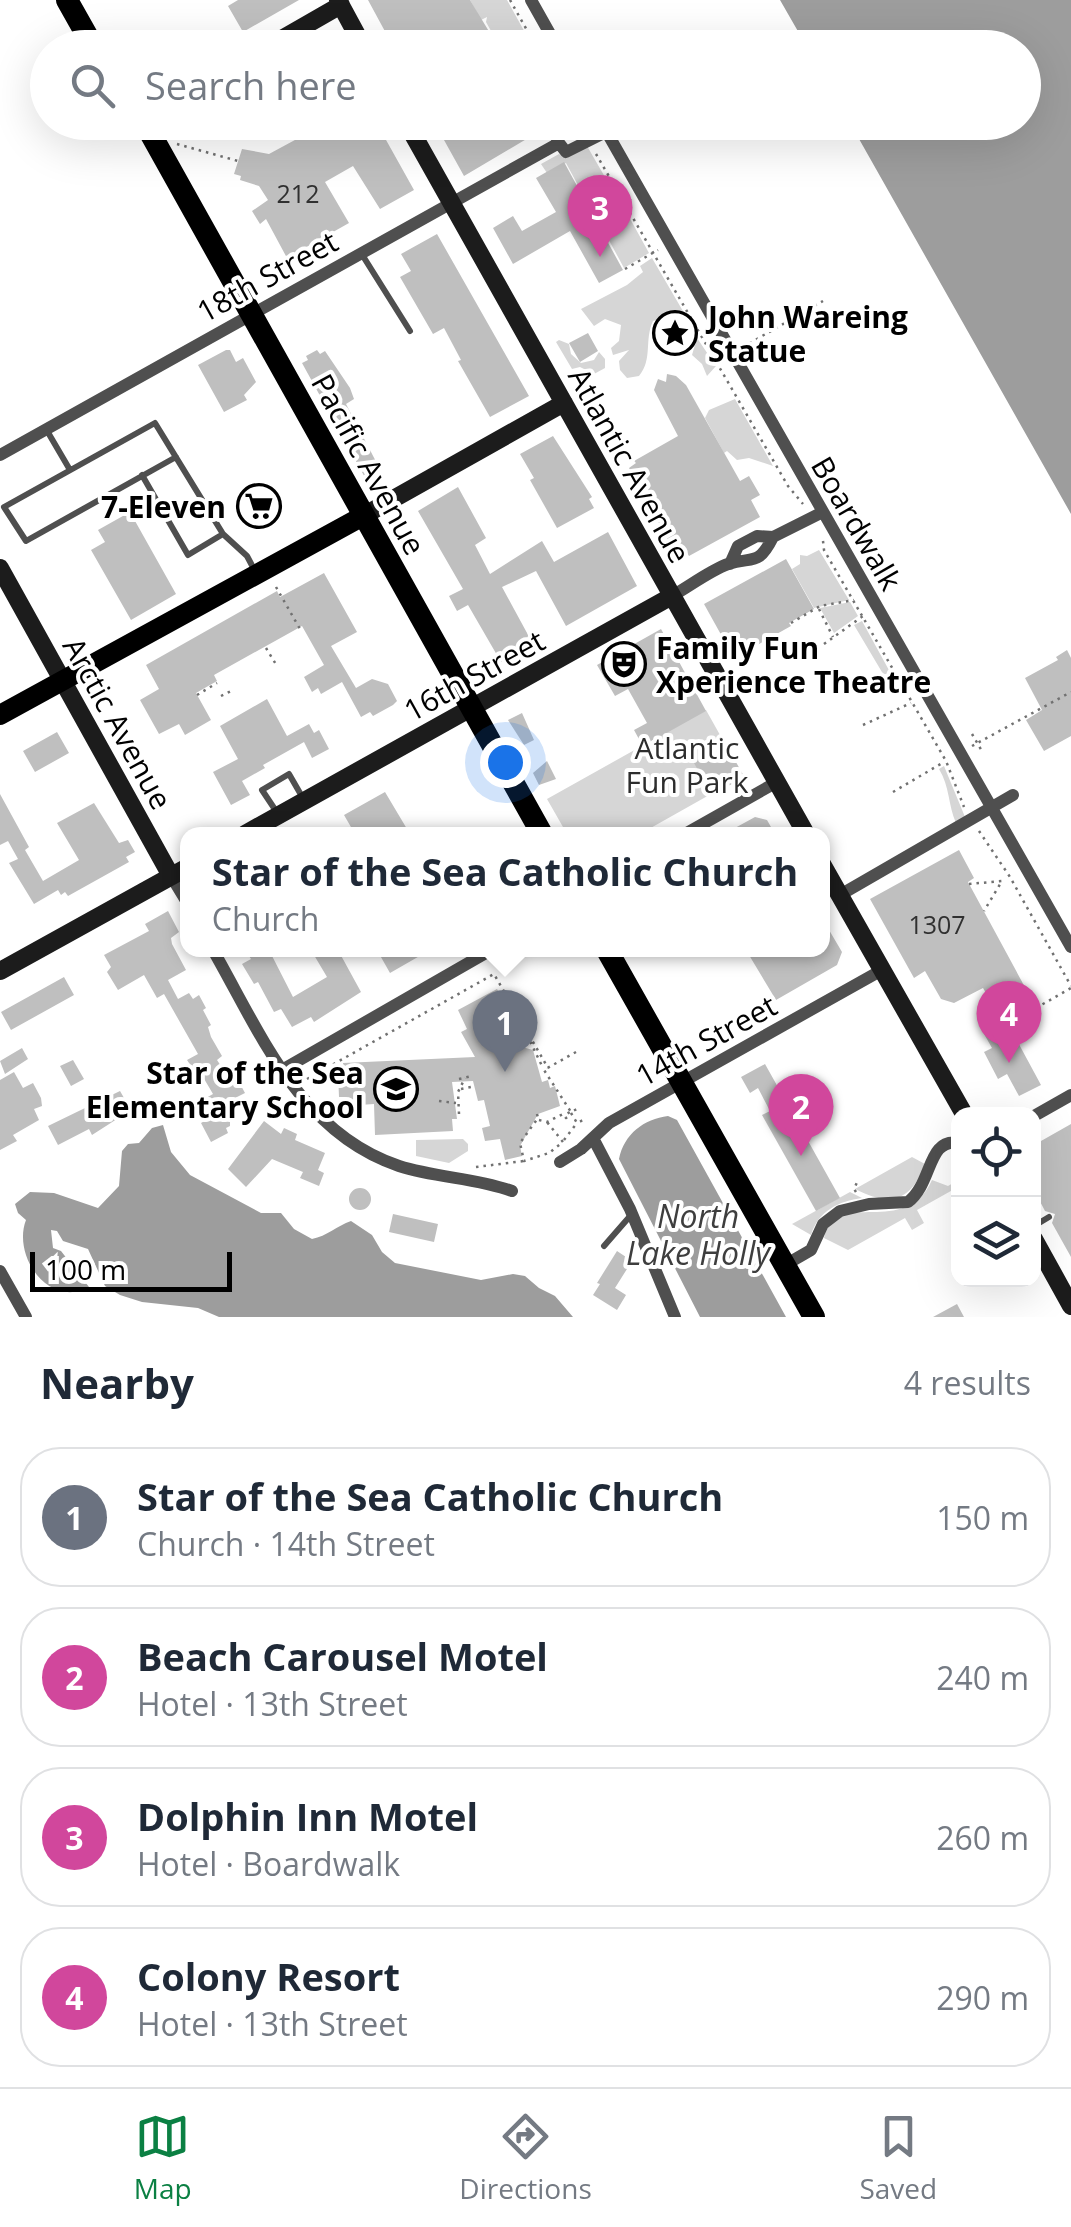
<!DOCTYPE html>
<html lang="en">
<head>
<meta charset="utf-8">
<style>
  :root { --surface:#fff; --page:#f2f2f3; --text:#1f2937; --muted:#747a83; --line:#e0e1e3; --accent:#0b8043 }
  body { margin:0; font-family:"Open Sans",sans-serif; background:var(--page); color:var(--text) }
  .controls { position:absolute; right:30px; bottom:30px; display:grid; overflow:hidden; border-radius:20px; box-shadow:0 10px 40px #0002 }
  .controls button { width:90px; height:90px; display:grid; place-items:center; padding:0; border:0; border-bottom:2px solid var(--line); background:var(--surface); color:var(--text); font:50px sans-serif }
  .scale { position:absolute; left:30px; bottom:25px; width:202px; box-sizing:border-box; padding-left:10px; border:5px solid #000; border-top:0; font-size:28px; line-height:35px; white-space:nowrap; color:#000; -webkit-text-stroke:8px #fff; paint-order:stroke }
  .you { position:absolute; left:505px; top:762px; width:35px; height:35px; margin:-25px; border:8px solid #fff; border-radius:50%; background:#1a73e8; box-shadow:0 0 0 15px #1a73e833 }
  .badge { display:grid; place-items:center; width:65px; height:65px; border-radius:50%; background:var(--accent); color:#fff; font-size:32px; font-weight:700 }
  .pin { position:absolute; translate:-50% -82px; filter:drop-shadow(0 2px 5px #0008) }
  .pin::after { content:''; position:absolute; top:52px; width:35px; height:30px; background:inherit; clip-path:polygon(0 0,100% 0,50% 100%) }
  .popup { position:absolute; left:180px; top:827px; width:650px; height:130px; box-sizing:border-box; display:grid; place-content:center; border-radius:20px; background:var(--surface); filter:drop-shadow(0 2px 8px #0005); font-size:32px; white-space:nowrap; color:var(--muted) }
  .popup b { font-size:38px; color:var(--text) }
  .popup::after { content:''; position:absolute; left:50%; top:100%; margin-left:-20px; border:20px solid transparent; border-top-color:var(--surface) }
  .list { margin:0; padding:0; list-style:none }
  h2 { display:flex; justify-content:space-between; align-items:center; height:130px; margin:0; padding:0 40px; font-size:42px }
  h2 small { font-size:32px; font-weight:400; color:var(--muted) }
  .list li { display:grid; grid-template-columns:65px 1fr auto; gap:30px; align-items:center; box-sizing:border-box; height:140px; margin:0 20px 20px; padding:0 20px; border:2px solid var(--line); border-radius:40px }
  .list b { display:block; font-size:38px; white-space:nowrap }
  .list p { margin:0; font-size:32px; white-space:nowrap; color:var(--muted) }
  .list em { font-size:32px; font-style:normal; color:var(--muted) }
  .icon { flex:none; width:55px; height:55px; fill:none; stroke:currentColor; stroke-width:2; stroke-linecap:round; stroke-linejoin:round }
  .map { position:relative; flex:none; width:1071px; height:1317px; overflow:hidden }
  .search { position:absolute; background:var(--surface); box-shadow:0 10px 40px #0002; left:30px; right:30px; top:30px; height:110px; display:flex; align-items:center; gap:25px; box-sizing:border-box; padding:0 35px; border-radius:55px; color:var(--muted); font-size:38px }
  .sheet { height:770px; background:var(--surface) }
  nav { display:flex; justify-content:space-around; align-items:center; box-sizing:border-box; height:140px; border-top:2px solid var(--line); background:var(--surface); font-size:28px; color:var(--muted) }
  nav a { display:grid; justify-items:center; gap:5px }
  nav .on { color:var(--accent) }
  .map>svg:first-child { display:block }
  .green { fill:#d6d6d6 }
  .water { fill:#9d9d9d }
  .building { fill:#bfbfbf }
  .lines { fill:none; stroke-linecap:round; stroke-linejoin:round }
  .path { stroke:#717171; stroke-width:2.5; stroke-dasharray:2.5 5; stroke-linecap:butt }
  .lane { stroke:#4f4f4f; stroke-width:6 }
  .street { stroke:#4f4f4f; stroke-width:12 }
  .secondary { stroke:#1c1c1c; stroke-width:18 }
  .primary { stroke:#000; stroke-width:20 }
  .highway { stroke:#000; stroke-width:22 }
  .labels { text-anchor:middle; dominant-baseline:central; stroke-width:8; stroke-linejoin:round; paint-order:stroke }
  .number-label { font-size:25px; fill:#303030 }
  .street-label { font-size:30px; fill:#000; stroke:#fff }
  .poi-label { font-size:30px; font-weight:bold; fill:#000; stroke:#fff; text-anchor:start }
  .park-label { font-size:30px; fill:#2d2d2d; stroke:#fff }
  .water-label { font-size:32px; font-style:italic; fill:#3e3e3e; stroke:#fff }
</style>
</head>
<body>
<div class="map">
<svg width="1071" height="1317" viewBox="0 0 1071 1317">
  <rect width="100%" height="100%" fill="#fff"/>
  <path class="green" d="M470,0H507L533,47H500L486,22L487,17L481,20Z
    M587,146L620,203L595,217L566,163L547,173L541,164L559,154L563,157Z
    M623,206L649,253L624,268L598,220Z
    M652,258L687,318L671,315L653,321C644,340 653,359 639,376L627,378L620,370L619,361L629,350L613,355L611,348L619,341L621,325L605,319L594,326L581,309L627,285L643,272L640,266Z
    M669,328L678,329L686,343L683,349H660L659,335Z
    M697,338L716,366L707,376L702,364L692,355Z
    M559,340L569,344L571,354L581,363L594,360L599,352L605,359V368L594,374L580,367L572,369L556,342Z
    M735,399L773,466L749,458L737,460L727,451L724,453L705,418L709,410Z
    M819,550L849,600L814,608L792,569L800,564V555L807,556Z
    M850,602L858,616L834,633L820,608Z
    M862,621L901,692L895,694L854,625Z
    M706,710L743,776L640,834H567L547,799Z
    M944,766L965,817L956,823C948,805 950,787 939,769Z
    M463,1139L468,1144V1151L449,1163L416,1156V1140Z
    M912,1157L925,1164C911,1202 890,1207 855,1189Z
    M932,1180L948,1186L958,1180V1187L917,1210L924,1223L912,1230L905,1218L848,1250L824,1238C837,1186 905,1240 932,1180Z
    M850,1192L862,1198C839,1201 818,1211 811,1235L792,1224Z"/>
  <path class="water" d="M780,0H1071V514L850,123L1024,122V48L807,47Z
    M668,1116L677,1120L786,1317H700L619,1159C624,1134 644,1119 668,1116Z
    M163,1125L171,1152L190,1175L261,1213H281L294,1229L312,1239C327,1236 337,1226 351,1221L372,1235L382,1252L395,1263L481,1280L513,1274L525,1276L539,1288L555,1296L573,1317H219L198,1308L142,1302L120,1295L105,1286L88,1249L63,1241L57,1231L51,1230L53,1248L61,1251L89,1287C49,1309 12,1256 26,1220L18,1213L15,1204L30,1192L54,1193L98,1208L119,1186L122,1151L128,1144L139,1143L152,1128Z"/>
  <path class="building" d="M238,0H299L243,32L228,6Z
    M368,0H470L499,48H394Z
    M299,122H376L414,190L380,209L353,166L325,182L349,223L287,258L266,219L260,224L252,211L268,200L259,186L240,180L241,176L234,174L242,149L269,154L306,134Z
    M434,122H542L545,128L464,176Z
    M564,162L623,270L599,283L570,231L513,264L493,228L513,216L522,231L556,212L536,178Z
    M437,234L529,396L490,417L458,361L461,360L444,328L433,334L400,277L411,271L401,254Z
    M588,333L598,351L580,362L569,343Z
    M226,350H230L236,362L243,358L256,382L244,395L247,400L224,412L198,365Z
    M317,350L320,354L325,351L350,388L354,399L346,404L383,475L368,483L302,363L308,360L306,356Z
    M667,374L676,376L686,385L740,481L749,476L760,495L751,500L760,517L689,556L684,548L675,553L629,468L636,463L634,461L678,436L654,390L658,379L666,382Z
    M553,436L592,497L589,499L594,508L557,528L530,480L534,478L520,454Z
    M262,483L280,515L256,529L238,497Z
    M458,487L486,538L475,545L490,574L542,541L554,562L608,532L637,586L566,626L536,571L502,587L533,644L501,662L468,605L457,611L449,596L463,589L418,511Z
    M130,512L176,594L131,620L91,550L105,542L98,530Z
    M786,559L814,609L789,623L791,626L734,658L704,604Z
    M324,573L357,632L331,646L356,688L372,679L388,684L397,701L393,705L373,716L370,712L361,717L342,682L321,694L318,688L312,692L304,677L324,665L302,626L214,675L217,681L196,693L211,720L185,735L179,724L159,734L140,700L159,689L146,665L277,591L280,597Z
    M661,629L706,711L654,740L657,745L646,752L634,730L647,723L628,689L615,696L597,665Z
    M1067,650L1071,658V736L1044,751L1026,720L1042,710L1025,678L1058,660L1056,657Z
    M267,699L287,736L309,724L314,733L319,730L329,749L312,758L304,742L263,765L265,768L242,781L250,795L231,805L213,772L238,759L220,726Z
    M522,713L534,740L524,745L508,720Z
    M57,732L69,753L35,772L23,751Z
    M728,748L745,778L711,794L694,763L712,749L715,755Z
    M547,761L556,779L539,785L533,773Z
    M385,792L410,834H355L344,815Z
    M0,794L29,847L25,850L43,881L79,860L57,823L94,803L119,843L128,840L135,852L126,857L129,862L68,896L65,892L61,895L58,890L34,904L9,863L18,859L8,841L0,845Z
    M755,817L767,820L775,834H724Z
    M959,850L974,878L968,882L1027,991L995,1009L983,988L954,1003L941,999L925,971L914,978L870,899Z
    M168,911L179,932L171,938L172,944L186,970L168,980L178,999L189,993L193,999L199,995L206,1008L203,1010L211,1025L208,1027L211,1037L222,1056L217,1060L232,1083L238,1080L245,1093L213,1109L206,1098L213,1094L203,1077L193,1083L187,1073L193,1069L187,1060L198,1054L164,994L157,998L144,975L118,990L107,972L111,967L104,955L149,931L145,924Z
    M822,918L842,952L837,965L776,1000L746,950H822Z
    M245,950H258L260,954L269,950L293,997L327,977L311,950H338L361,992L314,1022L311,1017L292,1027L281,1009L274,1012L258,982L254,984L242,964L251,959Z
    M377,950H430L390,973Z
    M64,977L74,995L11,1030L1,1012Z
    M497,989L515,1019L522,1047L533,1050L542,1082L548,1080L550,1088L555,1086L560,1106L538,1114L520,1146L522,1156L505,1160L500,1139L485,1141L482,1128L490,1126L484,1100L478,1101L473,1081L452,1082L457,1119H452L453,1131L375,1135L374,1104L345,1106V1097H339L338,1072H344L343,1063L475,1057L461,1032L467,1029L458,1010Z
    M1002,1013L1041,1085L1019,1096L1007,1074L998,1079L984,1052L992,1048L979,1025Z
    M22,1048L28,1059L5,1074L0,1061Z
    M73,1060L84,1079L71,1086L60,1066Z
    M765,1064L840,1198L816,1211L762,1115L770,1111L758,1088L750,1093L741,1077Z
    M14,1072L23,1088L33,1083L41,1098L42,1106L34,1109L39,1120L13,1135L17,1141L0,1150V1080Z
    M120,1091L131,1110L92,1135L89,1129L58,1145L48,1126Z
    M224,1110L230,1121V1126L226,1128L228,1133L211,1142L201,1123Z
    M264,1121L281,1134L284,1128L297,1134L295,1140L325,1153L318,1170L324,1173L319,1186L300,1178L303,1172L272,1159L246,1187L228,1169Z
    M1071,1124V1257L1052,1223L1055,1214L1045,1211L1034,1190V1145Z
    M349 1199a11 11 0 1 1 22 0a11 11 0 1 1-22 0Z
    M393,1214L438,1224L434,1242L389,1232Z
    M617,1251L632,1261L615,1288L626,1295L617,1310L593,1295L600,1284L597,1283Z
    M957,1304L964,1317H933Z"/>
  <g class="lines">
    <path class="path" d="M510,0L537,48
      M177,144L238,161
      M596,154L788,486L803,504
      M597,218L631,199
      M625,269L658,250
      M743,347L823,301
      M402,517L410,532V556
      M823,541L824,550L946,761L964,807
      M276,587L300,629
      M819,609L833,637
      M791,623L820,606L854,600
      M824,644L863,616
      M266,648L277,666
      M197,695L217,683
      M221,696L231,691
      M863,725L911,703
      M972,734L983,753
      M972,746L1071,692
      M893,792L944,762
      M979,831L1010,877L1071,986
      M969,884L1002,881L984,911
      M1036,1008L1071,988
      M527,1035L543,1068
      M576,1052L544,1070L571,1112L577,1109
      M307,1079L494,974L548,1068
      M459,1079L472,1076
      M461,1089L471,1087
      M439,1101L456,1103
      M571,1113L577,1123L583,1120
      M459,1114L458,1092L465,1078
      M537,1114L538,1118L520,1143L524,1161L549,1153L563,1142L547,1122
      M539,1120L547,1122L563,1114L566,1118L570,1115L567,1110
      M564,1140L577,1123
      M476,1167L524,1161
      M856,1192L854,1189L858,1180"/>
    <path class="lane" d="M361,253L410,331
      M46,429L70,470
      M176,457L26,541L4,507L155,423L223,534L247,556L256,573
      M142,475L188,555L223,534
      M276,811L262,790L289,774L304,800
      M1034,1226L1049,1217
      M604,1246L631,1215"/>
    <path class="street" d="M531,0L558,48
      M601,122L1071,947
      M559,143L554,132L569,122
      M0,455L559,143L566,152L606,132
      M730,564L738,546L757,536L773,537L823,512
      M672,596C690,586 709,571 728,564C753,556 758,567 773,537
      M685,834L777,782
      M171,876L188,904
      M840,895L1013,795
      M213,950C261,1034 300,1133 399,1166C437,1178 476,1178 512,1191
      M282,1070L491,950
      M1034,1116L1071,1095
      M593,1138L630,1209L675,1317
      M560,1162L581,1149L609,1123L882,970
      M785,1265L811,1250L823,1224L840,1211L869,1204L908,1202C933,1183 927,1138 958,1143
      M0,1271L26,1317"/>
    <path class="secondary" d="M338,0L364,48
      M266,48L341,5
      M406,122L806,834
      M363,516L564,403
      M0,568L171,876
      M245,834L672,596
      M822,864L964,1114
      M0,971L188,867
      M1034,1239L1071,1306"/>
    <path class="primary" d="M0,715L363,516"/>
    <path class="highway" d="M67,0L94,48
      M144,122L542,834
      M607,950L814,1317"/>
  </g>
  <defs>
    <g id="sight-ring" transform="scale(2.25)"><circle r="9.5" fill="#fff" stroke="#000" stroke-width="1.5"/><path d="M0-6L1.8-2.2L6-1.7L2.9 1.2L3.7 5.4L0 3.3L-3.7 5.4L-2.9 1.2L-6-1.7L-1.8-2.2Z" fill="#000"/></g>
    <g id="supermarket-ring" transform="scale(2.25)"><circle r="9.5" fill="#fff" stroke="#000" stroke-width="1.5"/><path d="M-6-5.5h2.5l.6 2H6L4.5 2H-2.5L-4.4-4H-6ZM-1.5 3.2a1.3 1.3 0 1 0 .1 0ZM3 3.2a1.3 1.3 0 1 0 .1 0Z" fill="#000"/></g>
    <g id="theatre-ring" transform="scale(2.25)"><circle r="9.5" fill="#fff" stroke="#000" stroke-width="1.5"/><path d="M-5-5.5Q0-4 5-5.5V0Q5 5 0 6Q-5 5-5 0ZM-3.3-2.5H-1v1.5H-3.3ZM1-2.5H3.3v1.5H1ZM-2.8 1Q0 5.5 2.8 1Z" fill="#000"/></g>
    <g id="school-ring" transform="scale(2.25)"><circle r="9.5" fill="#fff" stroke="#000" stroke-width="1.5"/><path d="M0-5L7-2L0 1L-7-2ZM-4 1L0 2.5L4 1V4Q0 6-4 4Z" fill="#000"/></g>
  </defs>
  <g fill-rule="evenodd">
    <use href="#sight-ring" x="675" y="333"/>
    <use href="#supermarket-ring" x="259" y="506"/>
    <use href="#theatre-ring" x="624" y="664"/>
    <use href="#school-ring" x="396" y="1089"/>
  </g>
  <g class="labels">
    <g class="number-label">
      <text x="298" y="193">212</text>
      <text x="937" y="924">1307</text>
    </g>
    <g class="street-label">
      <text transform="translate(267 276) rotate(-29)">18th Street</text>
      <text transform="translate(369 464) rotate(61)">Pacific Avenue</text>
      <text transform="translate(630 465) rotate(61)">Atlantic Avenue</text>
      <text transform="translate(857 523) rotate(60)">Boardwalk</text>
      <text transform="translate(474 675) rotate(-29)">16th Street</text>
      <text transform="translate(118 723) rotate(61)">Arctic Avenue</text>
      <text transform="translate(706 1040) rotate(-29)">14th Street</text>
    </g>
    <g class="poi-label">
      <text x="708" y="316">John Wareing<tspan x="708" dy="34">Statue</tspan></text>
      <text x="226" y="506" text-anchor="end">7-Eleven</text>
      <text x="656" y="647">Family Fun<tspan x="656" dy="34">Xperience Theatre</tspan></text>
      <text x="364" y="1072" text-anchor="end">Star of the Sea<tspan x="364" dy="34">Elementary School</tspan></text>
    </g>
    <g class="park-label">
      <text x="687" y="747">Atlantic<tspan x="687" dy="34">Fun Park</tspan></text>
    </g>
    <g class="water-label">
      <text x="698" y="1215">North<tspan x="698" dy="37">Lake Holly</tspan></text>
    </g>
  </g>
</svg>
<div class="controls">
<button><svg class="icon" aria-label="locate" viewBox="0 0 24 24"><circle cx="12" cy="12" r="6"/><path d="M12 2v4M12 18v4M2 12h4M18 12h4"/></svg></button>
<button><svg class="icon" aria-label="layers" viewBox="0 0 24 24"><path d="M12 4l9 5-9 5-9-5zM3 14l9 5 9-5"/></svg></button>
</div>
<div class="scale">100 m</div>
<div class="you"></div>
<div class="pin badge" style="left:505px;top:1072px;background:#6b7280">1</div>
<div class="popup"><b>Star of the Sea Catholic Church</b>Church</div>
<div class="pin badge" style="left:801px;top:1156px;background:#d1479c">2</div>
<div class="pin badge" style="left:600px;top:257px;background:#d1479c">3</div>
<div class="pin badge" style="left:1009px;top:1063px;background:#d1479c">4</div>
<div class="search"><svg class="icon" aria-label="search" viewBox="0 0 24 24"><circle cx="10" cy="10" r="6"/><path d="M15 15l6 6"/></svg>Search here</div>
</div>
<section class="sheet">
<h2>Nearby<small>4 results</small></h2>
<ul class="list">
<li><span class="badge" style="background:#6b7280">1</span><div><b>Star of the Sea Catholic Church</b><p>Church · 14th Street</p></div><em>150 m</em></li>
<li><span class="badge" style="background:#d1479c">2</span><div><b>Beach Carousel Motel</b><p>Hotel · 13th Street</p></div><em>240 m</em></li>
<li><span class="badge" style="background:#d1479c">3</span><div><b>Dolphin Inn Motel</b><p>Hotel · Boardwalk</p></div><em>260 m</em></li>
<li><span class="badge" style="background:#d1479c">4</span><div><b>Colony Resort</b><p>Hotel · 13th Street</p></div><em>290 m</em></li>
</ul>
</section>
<nav>
<a class="on"><svg class="icon" aria-label="map" viewBox="0 0 24 24"><path d="M3 6l6-2 6 2 6-2v14l-6 2-6-2-6 2zM9 4v14M15 6v14"/></svg>Map</a>
<a><svg class="icon" aria-label="directions" viewBox="0 0 24 24"><path d="M12 3l9 9-9 9-9-9zM9 14v-3h6M13 9l2 2-2 2"/></svg>Directions</a>
<a><svg class="icon" aria-label="saved" viewBox="0 0 24 24"><path d="M7 4h10v16l-5-4-5 4z"/></svg>Saved</a>
</nav>
</body>
</html>
